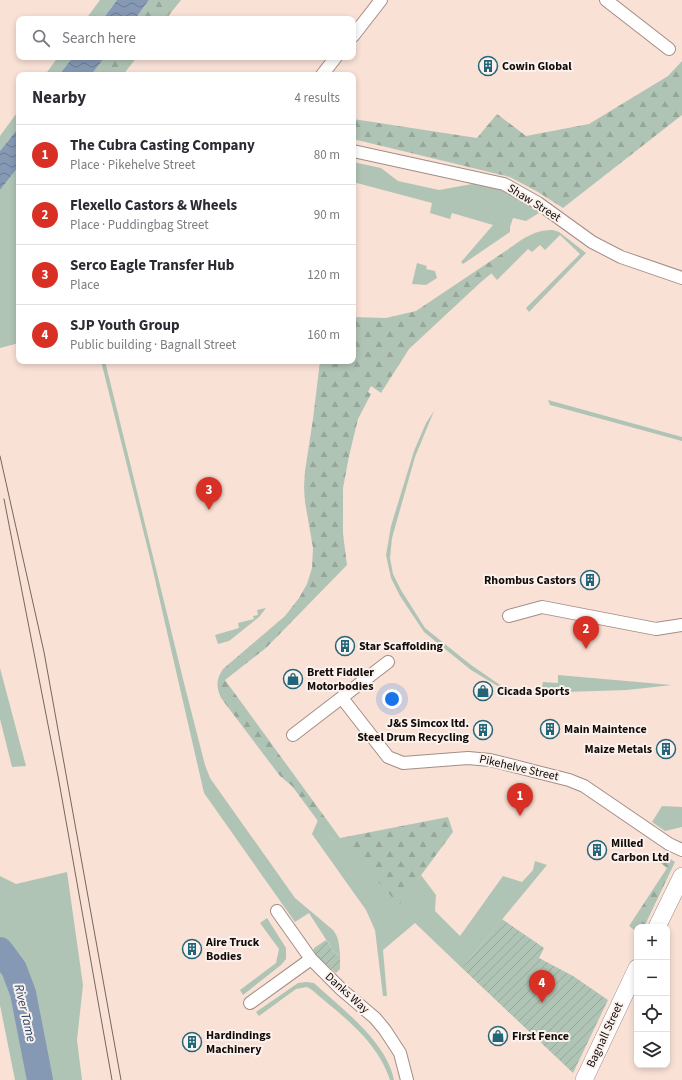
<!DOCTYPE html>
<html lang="en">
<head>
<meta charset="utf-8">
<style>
  :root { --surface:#fff; --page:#f2f2f3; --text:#2b2b33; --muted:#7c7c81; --line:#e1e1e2; --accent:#d93025 }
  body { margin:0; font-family:"Source Sans 3",sans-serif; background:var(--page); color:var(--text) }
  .controls { position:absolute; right:12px; bottom:12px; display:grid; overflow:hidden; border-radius:8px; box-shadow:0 2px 6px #0003 }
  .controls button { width:36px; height:36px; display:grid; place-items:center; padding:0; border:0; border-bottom:1px solid var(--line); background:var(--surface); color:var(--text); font:20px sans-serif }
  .you { position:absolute; left:392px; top:699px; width:14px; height:14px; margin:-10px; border:3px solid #fff; border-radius:50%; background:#1a73e8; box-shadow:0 0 0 6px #1a73e833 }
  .badge { display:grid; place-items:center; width:26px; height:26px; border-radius:50%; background:var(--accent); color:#fff; font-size:13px; font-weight:700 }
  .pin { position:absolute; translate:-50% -33px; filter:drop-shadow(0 1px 2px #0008) }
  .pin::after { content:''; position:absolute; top:21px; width:14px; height:12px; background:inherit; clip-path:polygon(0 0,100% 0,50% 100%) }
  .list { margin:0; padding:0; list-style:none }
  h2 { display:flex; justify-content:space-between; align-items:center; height:52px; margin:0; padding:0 16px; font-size:17px }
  h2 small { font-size:13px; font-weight:400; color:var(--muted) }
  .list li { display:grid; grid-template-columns:26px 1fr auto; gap:12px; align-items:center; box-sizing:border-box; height:60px; padding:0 16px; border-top:1px solid var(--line) }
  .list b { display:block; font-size:15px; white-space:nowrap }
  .list p { margin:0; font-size:13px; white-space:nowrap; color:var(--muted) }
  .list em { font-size:13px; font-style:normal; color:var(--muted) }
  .icon { flex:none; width:22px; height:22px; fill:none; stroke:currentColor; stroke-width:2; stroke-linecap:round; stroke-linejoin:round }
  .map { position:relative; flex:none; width:682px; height:1080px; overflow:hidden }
  .search { position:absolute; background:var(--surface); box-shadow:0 2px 6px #0003; left:16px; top:16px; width:340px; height:44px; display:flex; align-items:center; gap:10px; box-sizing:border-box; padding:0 14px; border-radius:8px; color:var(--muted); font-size:15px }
  .panel { position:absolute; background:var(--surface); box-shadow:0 2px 6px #0003; left:16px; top:72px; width:340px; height:292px; border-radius:8px }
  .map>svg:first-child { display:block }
  .green { fill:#b0c4b5 }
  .forest { fill:url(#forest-firs) }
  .garden { fill:url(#garden-furrows) }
  .water { fill:url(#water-waves) }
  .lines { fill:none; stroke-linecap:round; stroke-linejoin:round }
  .river { stroke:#8599b4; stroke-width:26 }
  .street-casing { stroke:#a48d84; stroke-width:14 }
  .secondary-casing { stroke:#a48d84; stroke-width:18 }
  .street { stroke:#fff; stroke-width:12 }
  .secondary { stroke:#fff; stroke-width:17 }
  .tram { stroke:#74665f; stroke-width:1 }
  .labels { text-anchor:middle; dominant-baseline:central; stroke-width:4; stroke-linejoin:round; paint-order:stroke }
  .poi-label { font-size:12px; font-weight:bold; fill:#120b07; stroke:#fbf1ed; text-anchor:start }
  .street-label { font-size:12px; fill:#120b07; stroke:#fbf1ed }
  .water-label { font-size:13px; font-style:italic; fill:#18365c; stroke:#fbf1ed }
</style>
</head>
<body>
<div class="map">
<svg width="682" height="1080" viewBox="0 0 682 1080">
  <defs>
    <pattern id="forest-firs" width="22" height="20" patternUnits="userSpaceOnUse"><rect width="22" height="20" fill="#b0c4b5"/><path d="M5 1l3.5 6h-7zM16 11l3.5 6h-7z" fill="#96a79a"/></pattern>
    <pattern id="garden-furrows" width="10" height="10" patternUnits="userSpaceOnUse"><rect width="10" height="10" fill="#b0c4b5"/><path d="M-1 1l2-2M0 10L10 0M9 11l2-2" fill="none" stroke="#96a79a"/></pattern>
    <pattern id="water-waves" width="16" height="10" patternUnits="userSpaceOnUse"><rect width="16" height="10" fill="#8599b4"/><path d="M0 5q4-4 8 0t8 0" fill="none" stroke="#6b7b90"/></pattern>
  </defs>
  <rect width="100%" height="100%" fill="#f9e1d6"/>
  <path class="green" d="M100,0H117L103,19H86Z
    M58,57H73L59,75H45Z
    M19,110V127L0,151V136Z
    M353,162L381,168L398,181L439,190L478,183L494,185L518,197L538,210L539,213L526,221L513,218L510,227V232L463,264L461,262L493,225L452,213L450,219L430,213L432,203L353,182Z
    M19,166V286L16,313H19V343L0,348V190Z
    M553,230L559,232L586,253L529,312L526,308L580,254L560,235L545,250L540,245L532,252L528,249L497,280L491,273L510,257L507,250C523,239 533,230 553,230Z
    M417,263L427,266L426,269L435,271L437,278L426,285L412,284Z
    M101,361H105L185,687L205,765L210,778L295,898L333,930C339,937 339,945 340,954L336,955L309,913L295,922L204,793L151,562Z
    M548,400L682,437V441L550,405Z
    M434,411L415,457L392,538L390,558L393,574L401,590L425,628L471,665L503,687L541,691L543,682L558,683V675L672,685L627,690L565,692V696L547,695L501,688L471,670L424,632L400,596L391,578L386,555L391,526L414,451L426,423Z
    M266,608L259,617L229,641L218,644L215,635L239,628L238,623L254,619L253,616L258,615L257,610Z
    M0,668L26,766L12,767L0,719Z
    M662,806L682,807V827L665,831L652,822Z
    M318,820L332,840L340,838L399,904L421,875L436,895L435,911L460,936L503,876L522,882L533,870L535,861L547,865L462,968L415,923L383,950L387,996H383L375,930L366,910L312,834Z
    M67,872L83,985L77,1040L82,1080H15L0,1005V876L16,884Z
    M267,918L286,948V959L281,965L243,995L240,990L276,963L279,949L260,923Z
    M306,982L314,983C341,1008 387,1042 394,1080H390C377,1040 342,1016 312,990L307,987L296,989L259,1016L256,1012L298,983Z"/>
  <path class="forest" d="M149,0H181L166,19H135Z
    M105,57H137L123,75H91Z
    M682,61V115L563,208L538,192L510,177L353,139V119L477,138L497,114L526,136L589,124L668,76Z
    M507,250L511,257L481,282L409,349L381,393L371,386L368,392L371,394L358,419L349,456L343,488V534L347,565L266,648L225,680L340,838L448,817L453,832L399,905L340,839L332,840L292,786L280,776L221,698C216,687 216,679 223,669L285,616L299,598L307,584L312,568L313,548L305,502L304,487L305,471L313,419L320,361H353V317L386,318L416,311Z
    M662,853L675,862L644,927H637V932L629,926L667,868L657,860Z"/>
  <path class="garden" d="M502,919L544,948L539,958L573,976L608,1000L573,1073L462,968Z
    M326,940L336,955L340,954V969L336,973L313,953L314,948Z"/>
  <path class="water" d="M117,0H149L135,19H103Z
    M73,57H105L91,75H59Z
    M19,127V166L0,190V151Z"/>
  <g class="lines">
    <path class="river" d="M0,950L14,969L23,993L40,1080"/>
    <g class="street-casing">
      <path id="street" d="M606,0L669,49
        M353,36L381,0
        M322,75L336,57
        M353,151L504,184L538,203L592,242L621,257L682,278
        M509,616L542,607L656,629L682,625
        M342,698L388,757L403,763L468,758L490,760L569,780L584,786L669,844L682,850
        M293,735L388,662
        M277,911L311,959L342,990L375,1018L385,1030L400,1053L407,1080
        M250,1003L311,959"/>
    </g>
    <g class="secondary-casing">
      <path id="secondary" d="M657,927L682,876
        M584,1080L637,968"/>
    </g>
    <use href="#street" class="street"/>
    <use href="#secondary" class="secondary"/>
    <path class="tram" d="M0,456L44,652L121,1080
      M4,499L58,776L112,1080"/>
  </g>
  <defs>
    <g id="building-ring" transform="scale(1)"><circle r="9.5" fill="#fbf1ed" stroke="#236578" stroke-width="1.5"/><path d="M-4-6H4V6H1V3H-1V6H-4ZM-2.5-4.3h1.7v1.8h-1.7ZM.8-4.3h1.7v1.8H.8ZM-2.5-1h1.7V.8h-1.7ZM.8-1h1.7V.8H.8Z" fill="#236578"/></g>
    <g id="shop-ring" transform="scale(1)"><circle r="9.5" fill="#fbf1ed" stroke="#236578" stroke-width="1.5"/><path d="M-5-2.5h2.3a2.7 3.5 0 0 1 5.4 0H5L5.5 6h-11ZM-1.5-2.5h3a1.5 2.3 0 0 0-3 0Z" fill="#236578"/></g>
  </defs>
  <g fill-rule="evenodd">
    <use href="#building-ring" x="488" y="66"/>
    <use href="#building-ring" x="590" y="580"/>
    <use href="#building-ring" x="345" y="646"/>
    <use href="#shop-ring" x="293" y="679"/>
    <use href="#shop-ring" x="483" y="691"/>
    <use href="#building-ring" x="550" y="729"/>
    <use href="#building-ring" x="483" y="730"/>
    <use href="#building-ring" x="666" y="749"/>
    <use href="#building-ring" x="597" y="850"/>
    <use href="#building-ring" x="192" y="949"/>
    <use href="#shop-ring" x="498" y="1036"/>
    <use href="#building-ring" x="192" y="1042"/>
  </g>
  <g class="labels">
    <g class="poi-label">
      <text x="502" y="66">Cowin Global</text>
      <text x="576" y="580" text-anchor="end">Rhombus Castors</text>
      <text x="359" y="646">Star Scaffolding</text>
      <text x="307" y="672">Brett Fiddler<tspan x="307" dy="14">Motorbodies</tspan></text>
      <text x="497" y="691">Cicada Sports</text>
      <text x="469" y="723" text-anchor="end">J&amp;S Simcox ltd.<tspan x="469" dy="14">Steel Drum Recycling</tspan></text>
      <text x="564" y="729">Main Maintence</text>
      <text x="652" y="749" text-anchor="end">Maize Metals</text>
      <text x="611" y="843">Milled<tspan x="611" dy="14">Carbon Ltd</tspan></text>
      <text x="206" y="942">Aire Truck<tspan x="206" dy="14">Bodies</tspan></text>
      <text x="206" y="1035">Hardindings<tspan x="206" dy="14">Machinery</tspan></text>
      <text x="512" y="1036">First Fence</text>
    </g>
    <g class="street-label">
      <text transform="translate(534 203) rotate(32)">Shaw Street</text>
      <text transform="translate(519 768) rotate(13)">Pikehelve Street</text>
      <text transform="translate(347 993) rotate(42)">Danks Way</text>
      <text transform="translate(605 1035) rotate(-65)">Bagnall Street</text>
    </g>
    <g class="water-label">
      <text transform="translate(25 1013) rotate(77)">River Tame</text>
    </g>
  </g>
</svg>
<div class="controls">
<button>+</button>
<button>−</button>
<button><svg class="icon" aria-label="locate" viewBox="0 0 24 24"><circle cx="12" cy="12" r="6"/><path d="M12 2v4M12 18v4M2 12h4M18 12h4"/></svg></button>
<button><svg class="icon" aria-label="layers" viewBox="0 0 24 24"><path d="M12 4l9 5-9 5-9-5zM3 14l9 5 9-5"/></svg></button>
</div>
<div class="you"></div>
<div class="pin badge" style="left:520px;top:816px">1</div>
<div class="pin badge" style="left:586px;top:649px">2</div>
<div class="pin badge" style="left:209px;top:510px">3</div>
<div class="pin badge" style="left:542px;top:1003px">4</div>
<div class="search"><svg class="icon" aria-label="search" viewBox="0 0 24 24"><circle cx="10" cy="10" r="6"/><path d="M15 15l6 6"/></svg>Search here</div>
<section class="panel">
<h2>Nearby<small>4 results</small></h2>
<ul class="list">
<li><span class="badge">1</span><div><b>The Cubra Casting Company</b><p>Place · Pikehelve Street</p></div><em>80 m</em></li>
<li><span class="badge">2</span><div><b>Flexello Castors &amp; Wheels</b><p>Place · Puddingbag Street</p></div><em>90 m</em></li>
<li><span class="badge">3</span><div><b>Serco Eagle Transfer Hub</b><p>Place</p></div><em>120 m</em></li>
<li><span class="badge">4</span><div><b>SJP Youth Group</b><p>Public building · Bagnall Street</p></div><em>160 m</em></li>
</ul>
</section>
</div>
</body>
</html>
